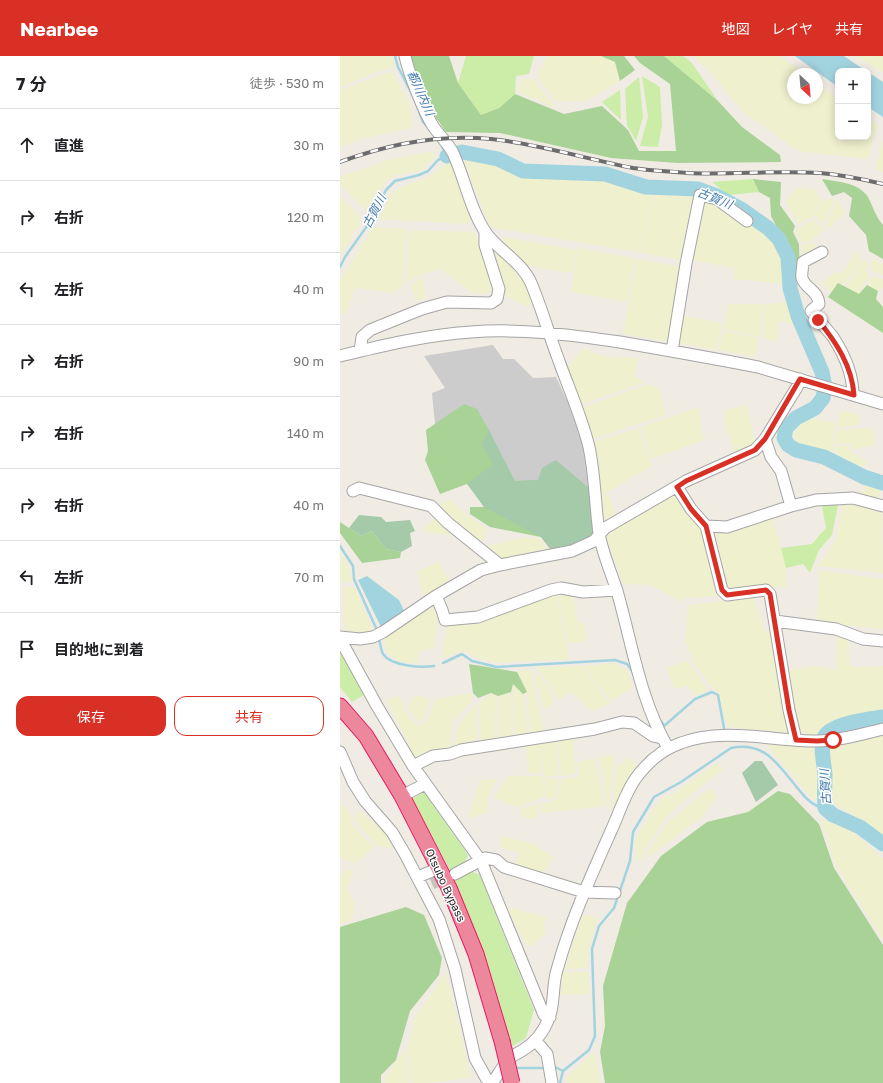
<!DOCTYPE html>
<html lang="ja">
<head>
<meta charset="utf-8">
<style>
  :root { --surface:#fff; --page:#f2f2f2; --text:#202124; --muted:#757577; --line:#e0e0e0; --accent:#d93025 }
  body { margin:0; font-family:"Golos Text","Noto Sans JP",sans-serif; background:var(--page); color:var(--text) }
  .controls { position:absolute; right:12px; top:12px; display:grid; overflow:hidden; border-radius:8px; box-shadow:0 2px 10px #0003 }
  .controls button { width:36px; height:36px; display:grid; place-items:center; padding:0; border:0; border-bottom:1px solid var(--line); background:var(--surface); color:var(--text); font:20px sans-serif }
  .compass { position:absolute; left:447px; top:12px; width:36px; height:36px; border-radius:50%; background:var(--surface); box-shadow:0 2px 10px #0003; rotate:154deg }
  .stop { position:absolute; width:12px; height:12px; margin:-9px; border:3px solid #d93025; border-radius:50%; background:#fff }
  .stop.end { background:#d93025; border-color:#fff; box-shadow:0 1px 4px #0008 }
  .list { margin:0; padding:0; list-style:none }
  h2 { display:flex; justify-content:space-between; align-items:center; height:52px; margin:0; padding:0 16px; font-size:17px }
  h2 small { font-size:13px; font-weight:400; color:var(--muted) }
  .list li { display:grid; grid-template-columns:26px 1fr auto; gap:12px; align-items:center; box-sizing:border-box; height:72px; padding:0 16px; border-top:1px solid var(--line) }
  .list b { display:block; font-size:15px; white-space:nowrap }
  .list em { font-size:13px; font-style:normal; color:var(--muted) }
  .actions { display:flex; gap:8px; padding:12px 16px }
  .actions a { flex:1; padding:9px 0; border:1px solid var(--accent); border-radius:12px; text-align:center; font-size:14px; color:var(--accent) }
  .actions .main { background:var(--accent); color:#fff }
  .icon { flex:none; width:22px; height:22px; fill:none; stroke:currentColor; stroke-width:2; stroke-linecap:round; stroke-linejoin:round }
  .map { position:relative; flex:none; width:543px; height:1027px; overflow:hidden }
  header { display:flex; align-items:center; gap:24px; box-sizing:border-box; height:56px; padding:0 20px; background:var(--accent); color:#fff }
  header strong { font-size:19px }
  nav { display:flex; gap:22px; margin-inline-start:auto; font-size:14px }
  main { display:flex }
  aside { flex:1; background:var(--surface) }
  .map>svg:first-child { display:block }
  .religious { fill:#ccc }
  .farmland { fill:#eef0ce }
  .grass { fill:#cbeda7 }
  .forest { fill:#a9d296 }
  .cemetery { fill:#a4caa9 }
  .water { fill:#a2d4e0 }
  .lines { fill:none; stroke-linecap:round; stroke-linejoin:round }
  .stream { stroke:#a2d4e0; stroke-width:2.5 }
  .river { stroke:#a2d4e0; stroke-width:15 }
  .minor-tunnel { stroke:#c6c3bc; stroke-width:11; stroke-dasharray:11 5.5; stroke-linecap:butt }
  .minor-casing { stroke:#a5a5a5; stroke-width:13 }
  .highway-casing { stroke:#e61964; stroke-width:17 }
  .minor { stroke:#fff; stroke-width:11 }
  .highway { stroke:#ec879c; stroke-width:15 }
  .rail-casing { stroke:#6c6c6c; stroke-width:4 }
  .rail { stroke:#fff; stroke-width:2.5; stroke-dasharray:8; stroke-linecap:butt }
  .highway-bridge-casing { stroke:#e61964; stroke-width:17; stroke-linecap:butt }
  .highway-bridge { stroke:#ec879c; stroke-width:15 }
  .route { stroke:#d93025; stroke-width:5 }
  .labels { text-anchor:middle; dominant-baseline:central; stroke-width:3; stroke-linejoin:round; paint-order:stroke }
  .street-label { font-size:11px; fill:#1e1e1e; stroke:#fff }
  .water-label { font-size:12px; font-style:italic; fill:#427aac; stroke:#fff }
</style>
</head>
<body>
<header>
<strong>Nearbee</strong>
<nav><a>地図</a><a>レイヤ</a><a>共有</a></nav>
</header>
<main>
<aside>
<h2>7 分<small>徒歩 · 530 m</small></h2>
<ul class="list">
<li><svg class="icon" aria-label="ahead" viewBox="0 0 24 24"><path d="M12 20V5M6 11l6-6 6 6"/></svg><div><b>直進</b></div><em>30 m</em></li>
<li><svg class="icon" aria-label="right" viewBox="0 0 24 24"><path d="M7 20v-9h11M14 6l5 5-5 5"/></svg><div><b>右折</b></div><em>120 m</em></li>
<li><svg class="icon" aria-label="left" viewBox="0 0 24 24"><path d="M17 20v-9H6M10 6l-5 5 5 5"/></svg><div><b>左折</b></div><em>40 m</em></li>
<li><svg class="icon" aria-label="right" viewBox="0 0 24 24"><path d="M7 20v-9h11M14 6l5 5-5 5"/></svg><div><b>右折</b></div><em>90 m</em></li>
<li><svg class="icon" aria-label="right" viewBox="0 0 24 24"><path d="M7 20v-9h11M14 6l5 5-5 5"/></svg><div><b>右折</b></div><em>140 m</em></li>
<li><svg class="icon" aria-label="right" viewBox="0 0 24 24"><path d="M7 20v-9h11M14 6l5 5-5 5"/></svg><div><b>右折</b></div><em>40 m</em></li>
<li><svg class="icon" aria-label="left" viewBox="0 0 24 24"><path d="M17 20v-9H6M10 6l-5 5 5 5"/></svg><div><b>左折</b></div><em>70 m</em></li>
<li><svg class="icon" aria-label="arrive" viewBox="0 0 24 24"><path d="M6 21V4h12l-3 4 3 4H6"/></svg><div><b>目的地に到着</b></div></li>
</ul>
<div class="actions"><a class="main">保存</a><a>共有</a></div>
</aside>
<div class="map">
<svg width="543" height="1027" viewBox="0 0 543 1027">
  <rect width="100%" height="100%" fill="#f0ece4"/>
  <path class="religious" d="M153,289L163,303H174L193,322L216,321L239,370L246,396L250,433L211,494L201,481L144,451L95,368L92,337L105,332L84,300Z"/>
  <path class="farmland" d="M0,0H51L54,10L0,31Z
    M207,0H261L275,6L280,25L247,45H215L197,20Z
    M352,0H440L465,18H453V42H477V27L498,42V81H528V62L538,69L528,103L458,95L402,55L365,10Z
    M514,0H543V16Z
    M52,15L69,46L72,72L21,83L0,91V34Z
    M182,23H194L215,52L178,36Z
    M543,85V116L535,113Z
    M93,95L95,101L82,114L56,119L46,125L27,156L0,129V121L50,103Z
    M124,104L156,108L177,117L196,121L251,122L313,137L302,197L150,171Z
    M109,105L133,163L126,168L39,163L51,137L63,130L87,122Z
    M457,132L475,133L481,145L474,160L458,168L445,146Z
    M314,137L356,139L345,205L303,197Z
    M0,140L20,160V168L0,200Z
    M496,142L483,167L475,160L483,144Z
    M497,144L505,157L489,173L485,169Z
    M361,145L376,147L412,167L431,182L444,208V228L393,223L395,212L351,204Z
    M473,163L484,174L472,184L462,187L455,175Z
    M33,171L66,173L63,230L53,237L15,232L6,257L0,258V225Z
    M69,174L135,176L154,230L149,238L130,236L101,213L80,219L66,228Z
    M164,181L237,194L232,217L187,210L163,186Z
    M474,186L477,193L462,199V189Z
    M150,192L172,211L185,228L191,246L187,251L165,240Z
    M238,192L294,202L287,246L231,236Z
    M516,195L522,203L504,230L498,227L491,236L481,227L495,216L502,218Z
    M296,203L343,211L330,286L283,278Z
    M533,203L543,208V219L530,214Z
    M523,204L529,208L525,215L530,218L519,238L506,231Z
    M82,220L86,242L76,245L70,230Z
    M533,220L543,223V232L538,235L527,229Z
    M447,246L456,269L438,265L437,286L422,281L425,248Z
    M389,248H424L419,281L383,273Z
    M343,260L382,267L377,294L338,287Z
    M383,275L419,282L415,301L379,294Z
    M244,292L262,300L299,302L294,320L305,326L240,349L226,312Z
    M309,328L319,333L326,359L253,383L241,352Z
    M407,349L415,388L396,398L386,372L385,354Z
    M359,351L361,373L364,384L312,403L301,371Z
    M500,355L518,358L519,369L497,372Z
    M466,361L495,367L493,397L458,387L453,378Z
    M299,372L312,410L261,440L254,386Z
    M532,372L535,389L512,394L511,387L495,388L497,374Z
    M509,389L510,395L528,407L521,412L496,399L497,390Z
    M525,427L541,434L538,445L520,440Z
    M335,437L365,474L378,540L344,542L342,546L310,529L283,528L266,479Z
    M268,438L277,462L270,466L263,462L260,442Z
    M110,443L128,460L148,473L141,487L98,450Z
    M503,445L542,453L543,517L478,510L497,481Z
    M432,459L446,512L447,531H414L391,535L386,530L375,474Z
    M96,461L116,478H97L82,474Z
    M181,482H199L208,495L162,503L146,490Z
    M0,496L8,508L12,526L0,527Z
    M99,506L110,526L84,540L77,515Z
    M479,514L543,523V573L498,569L477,565Z
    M3,531H15L33,575L22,577L5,576Z
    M216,536L229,603L155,607L133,600L123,594L101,603L108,566Z
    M218,539H233L238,567H244L247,585L228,588Z
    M414,541L425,576L432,573L450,677L388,671L378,635L372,631L354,608L345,584L348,549Z
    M95,547L98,564L94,592L79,595V607L60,606L46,596L44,583Z
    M498,578L508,580L510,611L543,610V608V656L490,668L477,680L459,676L448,614L477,610L496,614Z
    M347,604L368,634L356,640L347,630L334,633L327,612Z
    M274,607L288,615L292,632L271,645L243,610Z
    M242,610L270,648L251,655L232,636L218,644L209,627L195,611Z
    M190,613L205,677L190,680L187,636L177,616Z
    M193,614L208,629L215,647L204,655Z
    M173,628L183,638L188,680L174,683Z
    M171,636V682L158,685V640Z
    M133,637L131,646L113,665L109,693L76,703L47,645L58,639L63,646L66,658L78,670L87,664L96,643Z
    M152,637L156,640L155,683L141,687L138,648Z
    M76,639L90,643L84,660L78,666L67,651Z
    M136,647L137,681L129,688L113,692L119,668Z
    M543,677V777H540L492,746L489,688Z
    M233,680L236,718L221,720L217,681Z
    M216,683L219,719L204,721L200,685Z
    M428,685L477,689L481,739L474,744L429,692Z
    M200,687L202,717H188L186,688Z
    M275,699L268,759L259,701Z
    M290,701L299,713L272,763L276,711Z
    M255,702L264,750L201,757V748L217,744L222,723L239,721L237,706Z
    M377,707L383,713L341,747L326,762L305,793L301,806L297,804L296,782L312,755L324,740L333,738Z
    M168,720H203L205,740L177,752L154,741Z
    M205,722L219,723L216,741L206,743Z
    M157,723L148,741L147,757L128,762L140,724Z
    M370,732L377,741L362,761L306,803L308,795L327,767Z
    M198,747L196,764L182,760L180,753Z
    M2,748L10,755L12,768L34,791L16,808L0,801V752Z
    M17,754L44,774L53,792L37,790L15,765Z
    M480,762L509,773L543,802V883L496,810Z
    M161,780L191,787L214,801L202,819L175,809L180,797L162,792Z
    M6,814L13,815L7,832L16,850L10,865L0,868V820Z
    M168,851L208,862L203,867L206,877L192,891L183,884Z
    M243,858L258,862L249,892L247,912L225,913Z
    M248,915L249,938L221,939L222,917Z
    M106,916L131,1021L99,1026L71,1027L67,996L75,961Z
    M65,994L68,1027H45V1020Z
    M254,996L261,1027H227L225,1022Z"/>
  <path class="grass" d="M126,0H194L189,18L176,20L175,38L159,52L141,59L118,27Z
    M324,0H343L351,6L378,45Z
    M302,20L320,31L322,69L318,91L300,90L308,61Z
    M299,21L303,61L296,85L287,69L285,33Z
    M280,34L281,64L262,46Z
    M413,123L419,136L388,139L372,126Z
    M499,444L492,479L479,494L470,517L463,508L446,512L441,492L472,488L486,472L481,445Z
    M0,593L24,639L12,646L0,631Z
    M84,736L128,799L123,812L140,819L194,954L186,982L171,991L142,898L108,810L72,743Z"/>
  <path class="forest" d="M70,0H109L118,27L141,59L159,52L175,38L224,58L262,50L288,74L299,95H336L330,28L300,7L294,0H324L378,45L402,71L440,99L441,106L337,107L271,102L160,77L106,76L90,53L72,8Z
    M261,0H284L295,14L280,25L275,6Z
    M413,123L441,126L440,149L455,170L453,176L459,188L460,224L452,219L449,195L431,160L430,142L419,136Z
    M482,123C498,126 518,126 528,141C533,151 536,161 543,169V203L529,195L526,179L509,160L512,142L504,136L492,140Z
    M498,227L519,238L527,229L538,235L536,243L543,251V277L488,241Z
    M124,348L137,353L149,374L141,388L175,425L198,424L201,481L150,471L130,458V451H144L147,433L127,428L100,438L85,404L88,395L86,374Z
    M0,466L21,480L32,475L46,493L61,496L60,502L22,507L0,477Z
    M129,608L177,616L187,636L183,638L173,628L171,636L158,640L151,637L138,642L133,637Z
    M438,735L450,738L479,768L494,812L543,889V1027H265L260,996L265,970L263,930L287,847L321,800L367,766L408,756Z
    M66,851L84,859L102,902L99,919L70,955L56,1004L41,1019V1027H0V871Z"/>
  <path class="cemetery" d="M149,374L175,425L198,424L202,412L216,404L250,433L254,480L235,491L211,494L201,481L144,451L127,428L153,408L141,388Z
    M19,459L41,461L46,466L70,464L75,475L70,477L72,490L61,496L46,493L32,475L21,480L9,472Z
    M415,705H422L438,729L416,746L402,717Z"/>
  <path class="water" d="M455,0H504L526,15H498V31Z
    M528,16L543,26V61L528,51Z
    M27,520L59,544L65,557L41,571L18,524Z"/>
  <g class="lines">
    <path class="stream" d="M55,0L58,11L74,42
      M77,50L83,66L87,70
      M0,211L5,201L27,170L46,134L55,125L79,119L88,115L98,104L107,100L102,90
      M0,490L13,510L14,523L36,572
      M39,583C40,587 41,594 43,598C51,610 81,612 94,610
      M103,607L122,598L132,605L157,611L275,604L287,608L293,616
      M321,665L324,670L355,643L372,636L378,639L384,672
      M215,1011L223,1015
      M174,1012H202
      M220,1027L223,1015L249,994L255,980L252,893L259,870L274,852L290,805L293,776L314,741L341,726L391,692C426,684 440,712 460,735C466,743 474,751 485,752"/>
    <path class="river" d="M107,100L122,96L158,103L183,115L265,118L306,131L358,133L377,140L401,153L428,172L439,183L448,201L450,232L458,260L482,316L485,331L483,342L475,352L456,362L446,372L444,382L448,389L456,394L484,401L524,421L543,427
      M543,661C530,663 488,668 484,682C480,693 484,707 485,718C485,730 484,741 485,752L493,759L520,771L543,788"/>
    <path class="minor-tunnel" d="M92,828L111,820"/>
    <g class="minor-casing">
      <path id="minor" d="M65,0C69,18 83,54 93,70C99,79 108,87 113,97C125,123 130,153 146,177C159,195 182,206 191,227C202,253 209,279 219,305C229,333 242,362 249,391C255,419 255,448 259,477C262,496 271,516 277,535C292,587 300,644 328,692
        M482,196L463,206C463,211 461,218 462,222C465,233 478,234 479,248L471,255C478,264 486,272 493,281C504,298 513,319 513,339
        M20,295L22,281L30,274L82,253L107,246L151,247L157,243L159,233L145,189V175
        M332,295L346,208L360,139L377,143L407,165
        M0,300C44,289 87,279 131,276C181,272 231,279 280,286C326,294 372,302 418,311L543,348
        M425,383L431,401L441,415L451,450
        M337,431L351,453L366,470L382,534L387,539L426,534L430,538L449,654L456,684
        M13,435L19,432L91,450L108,467L160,509
        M366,470L387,471L451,450L476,444L513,442L543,450
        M96,540L102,554L105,564L138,561L211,534L221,532L243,536L277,534
        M435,565L496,573L523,583L543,585
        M0,581L20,583L33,581L43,576L96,540L141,514L160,509L232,495L254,485L265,472L346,425L415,394L425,383L457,331L460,323
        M0,583L37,650L73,710L141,805L204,959L210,961
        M0,696L13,726L25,745L52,776L65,798L99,863L115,913L135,1002L146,1022L151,1027
        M73,710L93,700L110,698L121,694L255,673L282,666L294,667L313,680L322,682
        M62,740L85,728
        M115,818L145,802L156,804L164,811L244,836L275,837
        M78,821L99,812
        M195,984L207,998L212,1027
        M152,1027C158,1019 163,1009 170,1002C173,999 179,997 183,994C195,987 204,975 209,962C215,947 212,929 217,914C230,866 251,820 271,775C279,758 285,737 296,722C307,707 323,693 341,687C384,671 432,685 477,685C499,685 522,678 543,673"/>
    </g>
    <g class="highway-casing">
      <path id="highway" d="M0,650L26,680L62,740L109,832L136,898L162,985"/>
    </g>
    <use href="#minor" class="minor"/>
    <use href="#highway" class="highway"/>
    <g class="rail-casing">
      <path id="rail" d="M0,106C48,88 100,78 151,83C199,88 246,103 293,112C311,115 330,115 347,117C392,119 436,114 480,117C502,119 522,123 543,128"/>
    </g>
    <use href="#rail" class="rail"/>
    <g class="highway-bridge-casing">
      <path id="highway-bridge" d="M162,985L172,1027"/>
    </g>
    <use href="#highway-bridge" class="highway-bridge"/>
  </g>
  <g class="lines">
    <path class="route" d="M478,264C496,286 512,310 514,339L460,323L425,383L415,394L346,425L337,431L351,453L366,470L382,534L387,539L426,534L430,538L449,654L456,684L477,685L493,684"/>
  </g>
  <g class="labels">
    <g class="street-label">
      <text transform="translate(106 829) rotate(65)">Otsubo Bypass</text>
    </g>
    <g class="water-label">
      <text transform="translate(81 37) rotate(66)">都川内川</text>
      <text transform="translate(375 142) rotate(22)">古賀川</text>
      <text transform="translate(34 155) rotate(-62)">古賀川</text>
      <text transform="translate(485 731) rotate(-94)">古賀川</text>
    </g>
  </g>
</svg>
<div class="controls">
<button>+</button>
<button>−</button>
</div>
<svg class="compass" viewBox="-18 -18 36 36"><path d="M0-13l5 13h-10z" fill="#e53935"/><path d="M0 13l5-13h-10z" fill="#757577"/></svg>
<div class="stop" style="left:493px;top:684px"></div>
<div class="stop end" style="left:478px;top:264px"></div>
</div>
</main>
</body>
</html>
